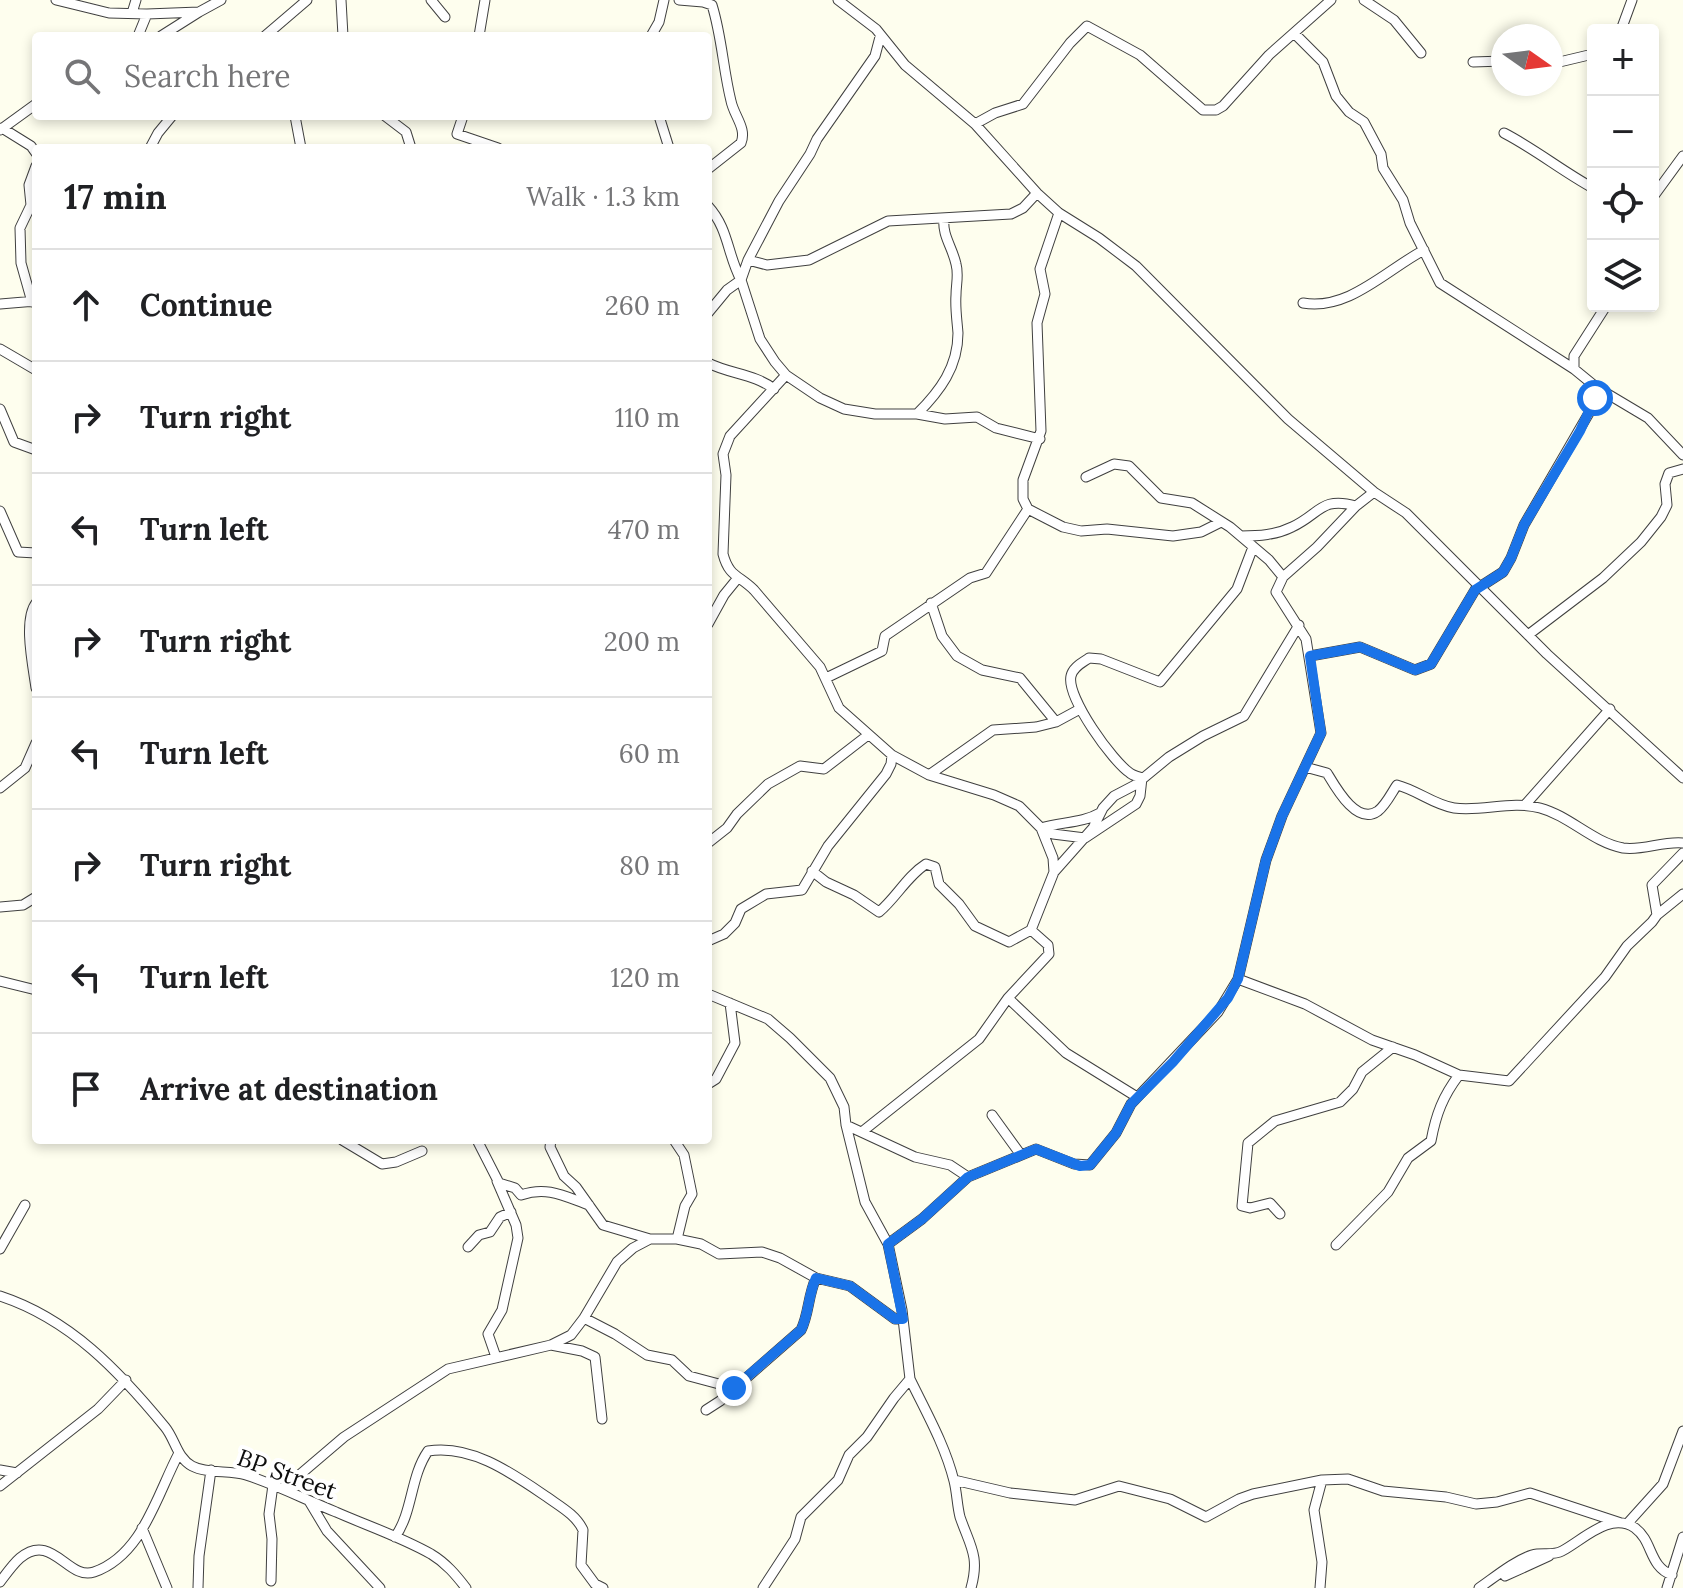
<!DOCTYPE html>
<html lang="en">
<head>
<meta charset="utf-8">
<style>
  :root { --surface:#fff; --page:#f6f6f6; --text:#202124; --muted:#757577; --line:#e0e0e0 }
  body { margin:0; font-family:Lora,serif; background:var(--page); color:var(--text) }
  .controls { position:absolute; right:24px; top:24px; display:grid; overflow:hidden; border-radius:8px; box-shadow:0 4px 12px #0003 }
  .controls button { width:72px; height:72px; display:grid; place-items:center; padding:0; border:0; border-bottom:2px solid var(--line); background:var(--surface); color:var(--text); font:40px sans-serif }
  .compass { position:absolute; left:1491px; top:24px; width:72px; height:72px; border-radius:50%; background:var(--surface); box-shadow:0 4px 12px #0003; rotate:104deg }
  .stop { position:absolute; width:24px; height:24px; margin:-18px; border:6px solid #1a73e8; border-radius:50%; background:#fff }
  .stop.end { background:#1a73e8; border-color:#fff; box-shadow:0 2px 8px #0008 }
  .list { margin:0; padding:0; list-style:none }
  h2 { display:flex; justify-content:space-between; align-items:center; height:104px; margin:0; padding:0 32px; font-size:34px }
  h2 small { font-size:26px; font-weight:400; color:var(--muted) }
  .list li { display:grid; grid-template-columns:52px 1fr auto; gap:24px; align-items:center; box-sizing:border-box; height:112px; padding:0 32px; border-top:2px solid var(--line) }
  .list b { display:block; font-size:30px; white-space:nowrap }
  .list em { font-size:26px; font-style:normal; color:var(--muted) }
  .icon { flex:none; width:44px; height:44px; fill:none; stroke:currentColor; stroke-width:2; stroke-linecap:round; stroke-linejoin:round }
  .map { position:relative; flex:none; width:1683px; height:1588px; overflow:hidden }
  .search { position:absolute; background:var(--surface); box-shadow:0 4px 12px #0003; left:32px; top:32px; width:680px; height:88px; display:flex; align-items:center; gap:20px; box-sizing:border-box; padding:0 28px; border-radius:8px; color:var(--muted); font-size:30px }
  .panel { position:absolute; background:var(--surface); box-shadow:0 4px 12px #0003; left:32px; top:144px; width:680px; height:1000px; border-radius:8px }
  .map>svg:first-child { display:block }
  .lines { fill:none; stroke-linecap:round; stroke-linejoin:round }
  .minor-casing { stroke:#404040; stroke-width:11 }
  .minor { stroke:#fff; stroke-width:9 }
  .route { stroke:#1a73e8; stroke-width:10 }
  .labels { text-anchor:middle; dominant-baseline:central; stroke-width:8; stroke-linejoin:round; paint-order:stroke }
  .street-label { font-size:24px; fill:#0d0d0d; stroke:#fff }
</style>
</head>
<body>
<div class="map">
<svg width="1683" height="1588" viewBox="0 0 1683 1588">
  <rect width="100%" height="100%" fill="#fefeee"/>
  <g class="lines">
    <g class="minor-casing">
      <path id="minor" d="M56,0L109,13L147,14
        M341,0L343,36
        M431,0L445,17
        M679,0L703,2L712,5C722,37 723,69 731,101C734,116 747,128 741,143L708,169
        M838,0L876,29L905,65L975,124L1037,193L1059,213L1099,238L1136,266L1288,419L1374,492L1406,513L1547,654L1683,778
        M1364,0L1394,20L1421,53
        M132,13L136,0
        M1621,30L1632,0
        M1294,33L1323,62L1336,96L1349,112L1364,122L1381,154L1383,168L1403,200L1410,223L1440,283L1574,369
        M138,36L147,14L199,12L221,0
        M161,36L199,12
        M265,36L307,0
        M479,36L485,0
        M651,36L659,22L664,0
        M880,37L875,56L817,139L810,154L779,201L748,260L741,280L760,339L775,362L786,375L820,398L844,409L875,414H917L945,419L977,417L996,428L1040,439
        M1473,62L1503,61
        M1551,64L1593,54
        M295,116L301,148
        M385,116L406,132L411,148
        M463,116L457,134L498,148
        M659,116L669,148
        M975,124L995,113L1023,104L1070,43L1087,26L1140,55L1203,110H1216L1223,106L1269,55L1331,0
        M2,128L31,146L36,153
        M0,130L36,104
        M1504,133C1535,149 1562,171 1593,188
        M150,148L158,133L172,116
        M1653,197L1683,156
        M708,206C729,229 727,254 741,280L727,290L708,313
        M1059,213L1040,269L1045,294L1037,323L1041,431L1023,480V499L1028,509L1063,527L1081,531L1107,529L1173,536L1201,532L1219,523
        M748,260L767,265L809,260L888,221L1011,214L1023,208L1037,193
        M32,302L21,263L20,228L31,205L29,185L36,166
        M1303,303C1348,311 1385,271 1424,250
        M0,304L36,301
        M1606,306L1574,356V369L1596,387L1648,418L1683,455
        M0,349L36,370
        M708,363C730,374 755,374 774,389
        M786,375L730,436L723,454L726,475L723,554C729,577 739,575 754,590L820,667L839,708L892,755L929,775L994,795L1019,806L1041,828L1053,834L1085,838L1136,804L1140,796L1142,778C1138,776 1133,776 1130,773C1113,762 1066,697 1071,676C1073,667 1082,663 1089,658L1101,659L1160,682L1237,589L1253,547
        M0,409L14,442L36,450
        M917,414C940,391 958,367 958,333C957,320 955,308 956,295C956,284 959,275 956,264C952,246 942,236 944,218
        M1086,477L1114,464L1129,466L1161,498L1192,503L1230,527L1269,560L1283,577
        M0,511L18,552L36,553
        M1241,536C1259,536 1276,535 1292,527C1320,514 1321,496 1356,506
        M36,603C23,620 33,666 36,688
        M931,603L942,636L957,656L982,670L1020,678L1056,722
        M708,624L724,595L737,579
        M1528,635L1603,578L1641,542L1661,517L1667,505L1665,484L1669,473L1683,469
        M1310,656L1360,647L1415,670L1431,664L1475,590L1503,572L1511,558L1524,525L1589,413L1596,387
        M826,678L882,651L885,636L970,578L986,573L1028,509
        M1305,767L1327,773C1336,788 1357,826 1378,811C1386,805 1392,792 1397,785C1417,790 1434,805 1454,808C1483,812 1511,800 1540,808C1570,816 1592,842 1623,848C1643,851 1662,841 1683,843
        M929,775L993,730L1036,727L1056,722L1080,709
        M0,788L25,768L36,743
        M1525,805L1610,709
        M708,843L727,828L737,814L768,784L800,766L824,769L868,735
        M812,871L826,882L854,895L879,912C896,898 907,876 926,864L935,867L939,884L959,904L975,926L1009,942L1031,930
        M1054,872L1053,858L1041,828C1061,822 1083,823 1100,813
        M0,907L23,905L36,897
        M1657,915L1652,885L1683,853
        M708,941L724,934L735,923L741,909L766,894L802,890L828,846L886,774L891,764L892,755
        M1238,979L1305,1004L1372,1040L1415,1055L1459,1075L1509,1081L1605,977L1627,946L1652,922L1657,915L1683,894
        M0,981L36,990
        M708,994L768,1019L790,1038L830,1078L844,1107L846,1125L915,1157L950,1165L968,1177
        M1008,998L1066,1053L1137,1097
        M708,1084L716,1079L735,1043L730,1003
        M992,1115L1021,1155
        M846,1125L865,1202L888,1244
        M863,1131L979,1039L1008,998L1049,954L1048,945L1031,930L1054,872L1093,828L1103,808L1114,796L1135,785L1169,757L1203,736L1244,716L1299,625
        M342,1140L382,1164L396,1162L422,1151
        M477,1140L499,1183L515,1188L521,1195C547,1186 564,1196 589,1205
        M551,1140L550,1147L564,1176L576,1187L603,1225L650,1239
        M674,1140L684,1155L692,1194L685,1206L677,1239
        M1280,1214L1270,1203L1250,1208L1242,1206L1248,1143L1275,1121L1340,1102L1353,1089L1362,1072L1393,1047
        M1336,1245L1388,1192L1408,1158L1431,1141C1436,1114 1443,1096 1459,1075
        M468,1247L479,1235L490,1232L500,1217L511,1212
        M0,1249L25,1205
        M0,1296C70,1319 119,1371 165,1427C175,1439 177,1458 192,1466C207,1474 229,1470 246,1475C277,1485 306,1500 336,1512C368,1526 401,1537 431,1554C446,1563 456,1575 466,1588
        M584,1318L615,1334L647,1355L672,1360L689,1376L734,1388
        M551,1345L582,1351L595,1357L602,1419
        M496,1357L488,1334L502,1310L518,1238L516,1225L497,1181
        M910,1379C926,1412 945,1445 954,1481C957,1493 957,1505 960,1517C970,1546 980,1556 971,1588
        M706,1410L720,1401L801,1330C809,1314 808,1295 816,1278
        M0,1470L17,1473
        M954,1480L1010,1493L1075,1500L1119,1486L1170,1499L1206,1517L1239,1499L1253,1494L1322,1480
        M0,1486L98,1409L126,1380
        M283,1489L344,1437L448,1369L551,1345L571,1335L584,1318L617,1262L633,1248L650,1239H677L701,1244L719,1254L762,1252L780,1258L816,1278L850,1286L895,1319H903
        M309,1501L327,1531L380,1588
        M1627,1524L1663,1484L1683,1431
        M142,1528L167,1588
        M395,1537C413,1512 410,1477 428,1451C472,1444 513,1474 547,1497C561,1507 576,1515 583,1530L581,1565L595,1584L603,1588
        M1505,1576L1549,1556
        M271,1581L272,1539L269,1514L273,1485
        M0,1582C6,1574 13,1564 20,1558C52,1531 68,1581 94,1572C143,1555 157,1494 179,1453
        M198,1588L199,1556L211,1470
        M763,1588L795,1539L801,1517L838,1480L849,1455L867,1437L894,1398L910,1379L902,1310L888,1244L922,1219L968,1177L1036,1149L1074,1164L1090,1165L1116,1133L1131,1104L1218,1012L1238,979L1266,860L1282,816L1321,733L1306,639L1276,592L1283,577L1317,547L1356,506L1374,492
        M1320,1588L1322,1562L1314,1510L1322,1480L1348,1479L1383,1491L1446,1497L1476,1504L1497,1502L1530,1493L1621,1523
        M1479,1588C1495,1577 1514,1561 1532,1555C1542,1552 1553,1556 1562,1551C1583,1540 1610,1511 1635,1528C1653,1541 1649,1567 1672,1575
        M1667,1588L1683,1537"/>
    </g>
    <use href="#minor" class="minor"/>
  </g>
  <g class="lines">
    <path class="route" d="M734,1388L801,1330C809,1314 808,1295 816,1278L850,1286L895,1319H903L888,1244L922,1219L968,1177L1036,1149L1080,1166L1090,1165L1116,1133L1131,1104L1173,1062L1228,998L1238,979L1266,860L1282,816L1321,733L1310,656L1360,647L1415,670L1431,664L1475,590L1503,572L1511,558L1524,525L1580,431L1595,398"/>
  </g>
  <g class="labels">
    <g class="street-label">
      <text transform="translate(287 1474) rotate(20)">BP Street</text>
    </g>
  </g>
</svg>
<div class="controls">
<button>+</button>
<button>−</button>
<button><svg class="icon" aria-label="locate" viewBox="0 0 24 24"><circle cx="12" cy="12" r="6"/><path d="M12 2v4M12 18v4M2 12h4M18 12h4"/></svg></button>
<button><svg class="icon" aria-label="layers" viewBox="0 0 24 24"><path d="M12 4l9 5-9 5-9-5zM3 14l9 5 9-5"/></svg></button>
</div>
<svg class="compass" viewBox="-18 -18 36 36"><path d="M0-13l5 13h-10z" fill="#e53935"/><path d="M0 13l5-13h-10z" fill="#757577"/></svg>
<div class="stop" style="left:1595px;top:398px"></div>
<div class="stop end" style="left:734px;top:1388px"></div>
<div class="search"><svg class="icon" aria-label="search" viewBox="0 0 24 24"><circle cx="10" cy="10" r="6"/><path d="M15 15l6 6"/></svg>Search here</div>
<section class="panel">
<h2>17 min<small>Walk · 1.3 km</small></h2>
<ul class="list">
<li><svg class="icon" aria-label="ahead" viewBox="0 0 24 24"><path d="M12 20V5M6 11l6-6 6 6"/></svg><div><b>Continue</b></div><em>260 m</em></li>
<li><svg class="icon" aria-label="right" viewBox="0 0 24 24"><path d="M7 20v-9h11M14 6l5 5-5 5"/></svg><div><b>Turn right</b></div><em>110 m</em></li>
<li><svg class="icon" aria-label="left" viewBox="0 0 24 24"><path d="M17 20v-9H6M10 6l-5 5 5 5"/></svg><div><b>Turn left</b></div><em>470 m</em></li>
<li><svg class="icon" aria-label="right" viewBox="0 0 24 24"><path d="M7 20v-9h11M14 6l5 5-5 5"/></svg><div><b>Turn right</b></div><em>200 m</em></li>
<li><svg class="icon" aria-label="left" viewBox="0 0 24 24"><path d="M17 20v-9H6M10 6l-5 5 5 5"/></svg><div><b>Turn left</b></div><em>60 m</em></li>
<li><svg class="icon" aria-label="right" viewBox="0 0 24 24"><path d="M7 20v-9h11M14 6l5 5-5 5"/></svg><div><b>Turn right</b></div><em>80 m</em></li>
<li><svg class="icon" aria-label="left" viewBox="0 0 24 24"><path d="M17 20v-9H6M10 6l-5 5 5 5"/></svg><div><b>Turn left</b></div><em>120 m</em></li>
<li><svg class="icon" aria-label="arrive" viewBox="0 0 24 24"><path d="M6 21V4h12l-3 4 3 4H6"/></svg><div><b>Arrive at destination</b></div></li>
</ul>
</section>
</div>
</body>
</html>
